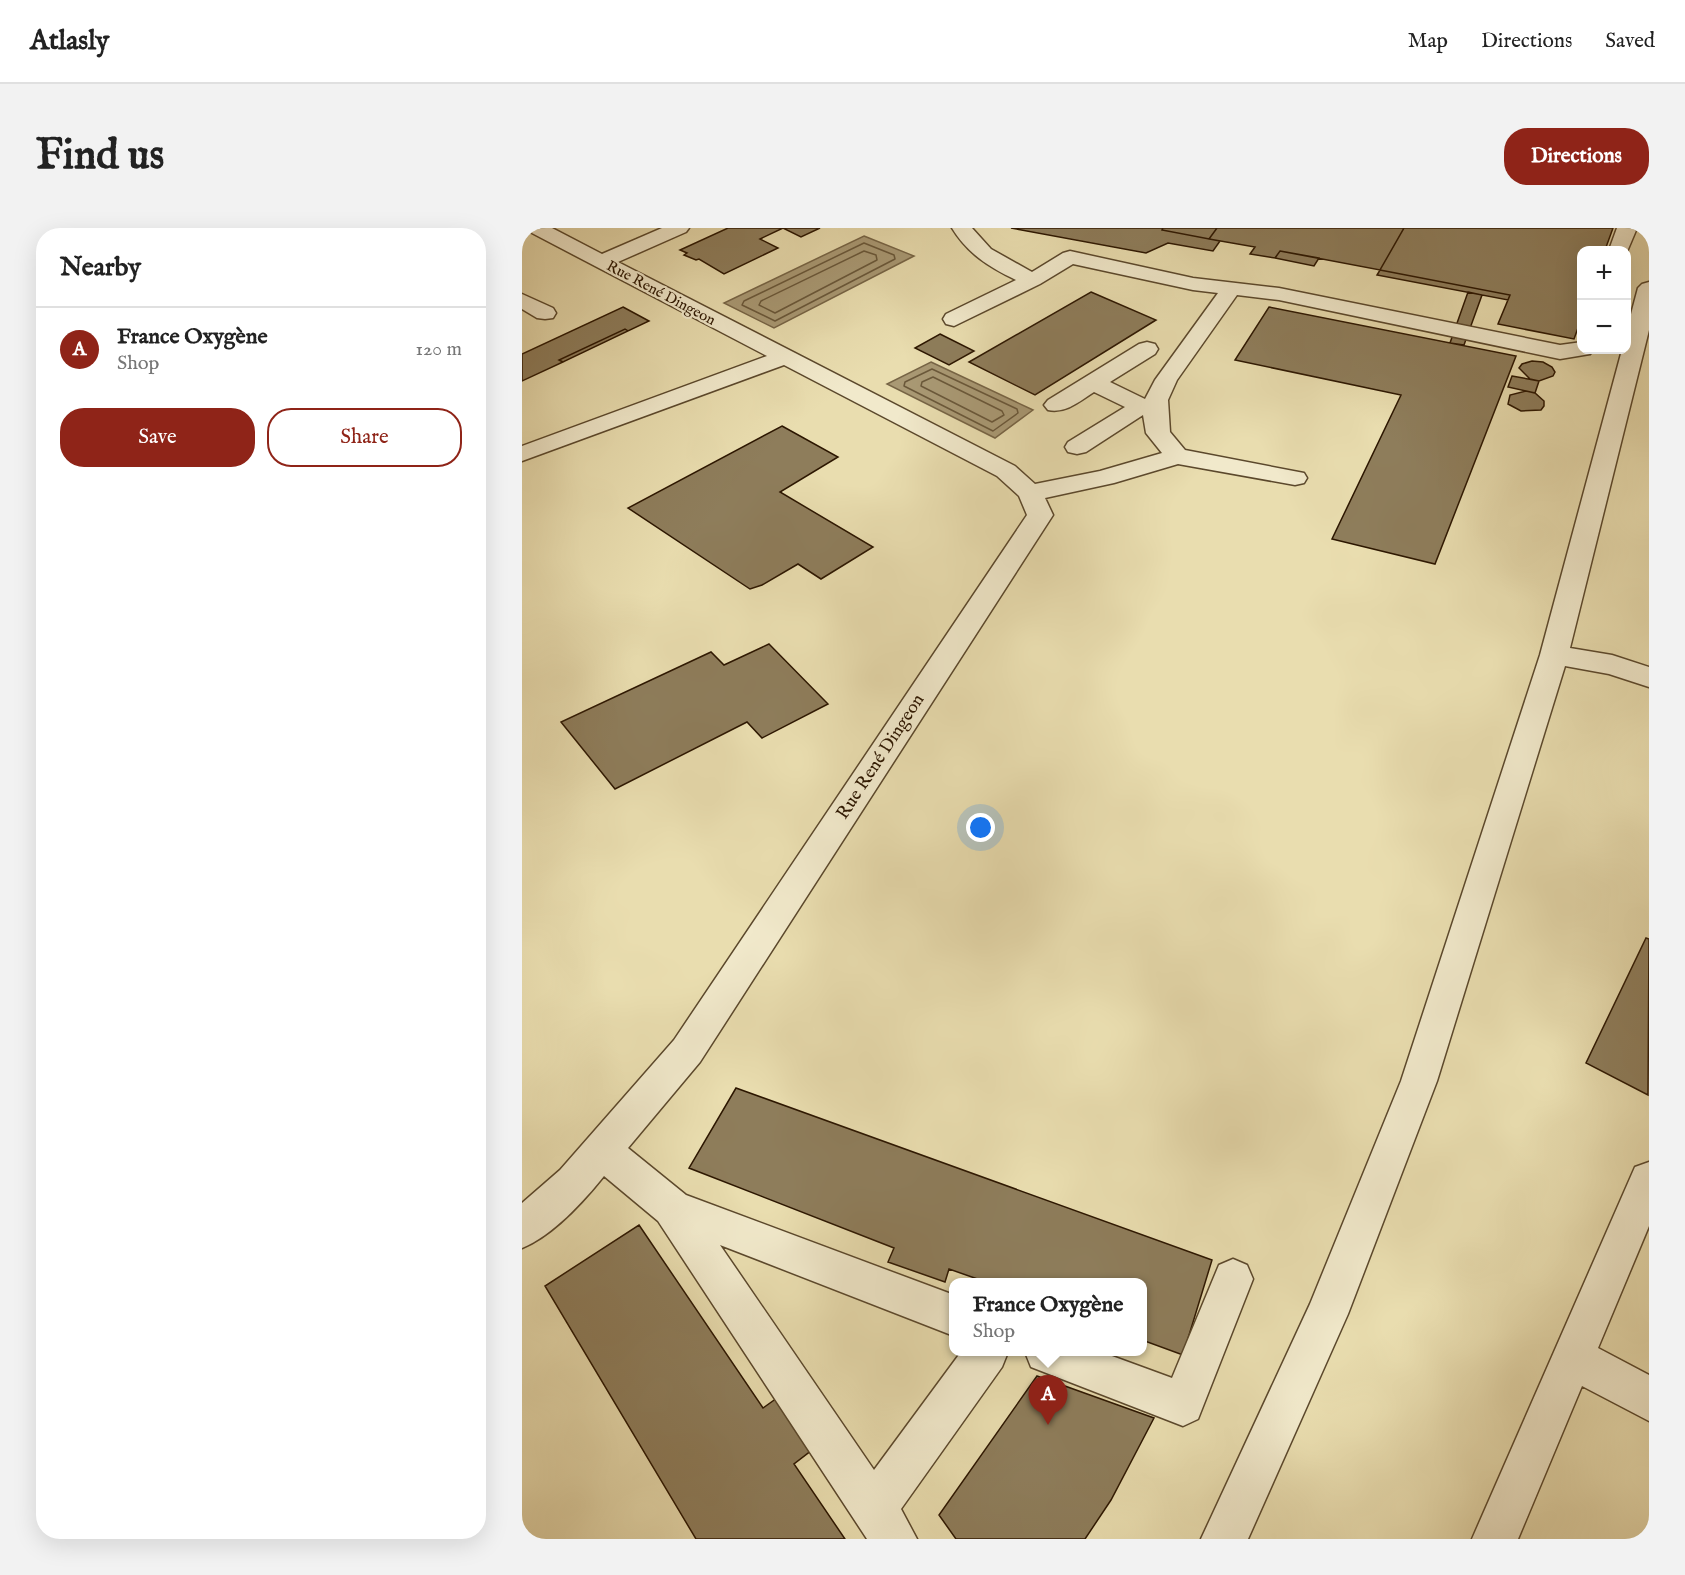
<!DOCTYPE html>
<html lang="en">
<head>
<meta charset="utf-8">
<style>
  :root { --surface:#fff; --page:#f2f2f2; --text:#222; --muted:#767676; --line:#e0e0e0; --accent:#8f2418 }
  body { margin:0; font-family:"IM FELL English",serif; background:var(--page); color:var(--text) }
  .controls { position:absolute; right:18px; top:18px; display:grid; overflow:hidden; border-radius:12px; box-shadow:0 6px 24px #0002 }
  .controls button { width:54px; height:54px; display:grid; place-items:center; padding:0; border:0; border-bottom:2px solid var(--line); background:var(--surface); color:var(--text); font:30px sans-serif }
  .you { position:absolute; left:459px; top:600px; width:21px; height:21px; margin:-15px; border:4px solid #fff; border-radius:50%; background:#1a73e8; box-shadow:0 0 0 9px #1a73e833 }
  .badge { display:grid; place-items:center; width:39px; height:39px; border-radius:50%; background:var(--accent); color:#fff; font-size:20px; font-weight:700 }
  .pin { position:absolute; translate:-50% -50px; filter:drop-shadow(0 2px 3px #0008) }
  .pin::after { content:''; position:absolute; top:32px; width:21px; height:18px; background:inherit; clip-path:polygon(0 0,100% 0,50% 100%) }
  .popup { position:absolute; left:427px; top:1050px; width:198px; height:78px; box-sizing:border-box; display:grid; place-content:center; border-radius:12px; background:var(--surface); filter:drop-shadow(0 2px 4px #0005); font-size:20px; white-space:nowrap; color:var(--muted) }
  .popup b { font-size:22px; color:var(--text) }
  .popup::after { content:''; position:absolute; left:50%; top:100%; margin-left:-12px; border:12px solid transparent; border-top-color:var(--surface) }
  .list { margin:0; padding:0; list-style:none }
  h2 { display:flex; justify-content:space-between; align-items:center; height:78px; margin:0; padding:0 24px; font-size:26px }
  h2 small { font-size:20px; font-weight:400; color:var(--muted) }
  .list li { display:grid; grid-template-columns:39px 1fr auto; gap:18px; align-items:center; box-sizing:border-box; height:84px; padding:0 24px; border-top:2px solid var(--line) }
  .list b { display:block; font-size:22px; white-space:nowrap }
  .list p { margin:0; font-size:20px; white-space:nowrap; color:var(--muted) }
  .list em { font-size:20px; font-style:normal; color:var(--muted) }
  .actions { display:flex; gap:12px; padding:18px 24px }
  .actions a { flex:1; padding:14px 0; border:2px solid var(--accent); border-radius:24px; text-align:center; font-size:21px; color:var(--accent) }
  .actions .main { background:var(--accent); color:#fff }
  .map { position:relative; flex:none; width:1127px; height:1311px; overflow:hidden; border-radius:24px }
  header { display:flex; align-items:center; gap:36px; box-sizing:border-box; height:84px; padding:0 30px; background:var(--surface); border-bottom:2px solid var(--line) }
  header strong { font-size:28px }
  nav { display:flex; gap:33px; margin-inline-start:auto; font-size:21px }
  .intro { display:flex; align-items:center; justify-content:space-between; box-sizing:border-box; height:144px; padding:0 36px }
  h1 { margin:0; font-size:42px }
  .button { padding:15px 27px; border-radius:24px; background:var(--accent); color:#fff; font-size:21px; font-weight:700 }
  main { display:flex; gap:36px; padding:0 36px }
  aside { flex:1; background:var(--surface); border-radius:24px; box-shadow:0 6px 24px #0002 }
  .map>svg:first-child { display:block }
  .water { fill:#a99974; stroke:#776546; stroke-width:1.5 }
  .lines { fill:none; stroke-linecap:round; stroke-linejoin:round }
  .shore { stroke:#6a583a; stroke-width:1.5 }
  .building { fill:#8e7d5b; stroke:#2c1600; stroke-width:1.5 }
  .minor-casing { stroke:#5b482c; stroke-width:3 }
  .minor { fill:#f1e9cb; fill-rule:evenodd }
  .labels { text-anchor:middle; dominant-baseline:central; stroke-width:4.5; stroke-linejoin:round; paint-order:stroke }
  .far-street-label { font-size:15px; fill:#2c1600; stroke:#f1e9cb }
  .street-label { font-size:18px; fill:#2c1600; stroke:#f1e9cb }
</style>
</head>
<body>
<header>
<strong>Atlasly</strong>
<nav><a>Map</a><a>Directions</a><a>Saved</a></nav>
</header>
<div class="intro"><h1>Find us</h1><a class="button">Directions</a></div>
<main>
<aside>
<h2>Nearby<small></small></h2>
<ul class="list">
<li><span class="badge">A</span><div><b>France Oxygène</b><p>Shop</p></div><em>120 m</em></li>
</ul>
<div class="actions"><a class="main">Save</a><a>Share</a></div>
</aside>
<div class="map">
<svg width="1127" height="1311" viewBox="0 0 1127 1311">
  <rect width="100%" height="100%" fill="#e9ddaf"/>
  <filter id="stains"><feTurbulence type="fractalNoise" baseFrequency=".00333" numOctaves="4"/><feColorMatrix values="0 0 0 0 .2 0 0 0 0 .09 0 0 0 0 .02 0 0 0 .5 -.17"/></filter>
  <radialGradient id="worn" r=".72"><stop offset=".6" stop-color="#630" stop-opacity="0"/><stop offset="1" stop-color="#630" stop-opacity=".3"/></radialGradient>
  <path class="water" d="M342,8L392,28L252,100L202,75Z
    M409,134L511,182L473,210L365,156Z"/>
  <g class="lines">
    <path class="shore" d="M342,15L372,27L373,31L253,93L220,77L222,73Z
      M342,23L354,27L355,32L253,85L237,77L239,73Z
      M410,141L495,181L496,185L471,203L382,158L383,154Z
      M411,149L480,183L482,187L470,194L399,158L400,154Z"/>
  </g>
  <path class="building" d="M206,0H298L279,9L261,0L238,11L256,20L202,46L177,31L174,32L162,27L165,25L158,22Z
    M489,0H641L640,2L698,13L691,23L646,15L624,25Z
    M641,0H695L687,11L640,2Z
    M695,0H882L858,42L758,23L753,30L728,26L733,19L687,11Z
    M882,0H1091L1083,22H1060V89L1052,111L976,96L988,67L858,42Z
    M758,23L797,30L792,38L753,30Z
    M858,42L988,67L986,72L855,47Z
    M569,64L634,92L513,167L447,134Z
    M946,64L960,67L942,117L928,115Z
    M101,79L127,93L106,103L103,101L37,132L41,134L0,153V126Z
    M747,79L994,128L913,336L810,311L879,167L713,132Z
    M103,101L106,103L41,134L37,132Z
    M418,106L452,123L427,137L393,120Z
    M1010,133L1021,134L1030,139L1033,144L1031,148L1017,153L1008,151L997,140L1000,136Z
    M990,148L1017,153L1013,165L986,159Z
    M1004,163L1013,165L1022,173V178L1019,182L999,183L986,176L988,167Z
    M260,198L316,229L258,264L351,319L299,351L276,336L240,357L228,361L106,280Z
    M247,416L306,476L240,510L225,494L93,561L39,494L189,424L202,437Z
    M1124,710L1127,711L1126,867L1064,835Z
    M214,860L690,1032L661,1127L620,1112V1054H464L427,1041L423,1054L366,1034L372,1020L167,940Z
    M117,997L241,1180L255,1170L290,1222L272,1236L323,1311H174L23,1058Z
    M515,1148L632,1190L589,1272L563,1311H434L417,1287Z"/>
  <g class="lines">
    <g class="minor-casing">
      <path id="minor" d="M5,0H30L80,26L140,0H167L164,4L96,34L493,238L513,256L578,243L640,225L624,205L621,187L564,224L555,226L546,224L543,219L546,214L603,179L572,164C558,173 543,186 526,182L522,177L526,172L617,116L625,114L633,116L636,121L633,126L588,154L623,171L633,152L696,65L671,62L551,36L518,56L432,98L424,96L421,91L424,86L494,52C467,39 446,26 430,0H450L469,21L510,44L541,25L548,23L671,50L757,60L1038,117L1060,114V122H1071L1068,126L1038,131L757,72L715,67L655,152L646,172L648,204L663,222L782,245L785,250L782,255L773,257L656,236L592,255L523,270L531,287L178,834L106,920L164,967L432,1067V1108L198,1017L352,1242L439,1124H486L480,1139L379,1281L395,1311H345L136,993L82,948C62,973 30,1008 0,1020V975L38,942L152,812L505,287L497,268L475,248L262,137L0,233V218L245,128L8,4Z
        M1095,0H1115L1104,26V22H1087Z
        M1127,54V102L1048,420L1090,427L1127,439V459L1087,446L1043,438L915,853L826,1086L726,1311H679L788,1076L879,853L1018,427L1100,122H1104V105L1116,60L1120,56Z
        M0,66L31,80L34,85L31,90L23,91L15,90L0,81Z
        M1127,934V998L1076,1120L1127,1147V1193L1060,1158L996,1311H950L1113,939Z
        M711,1031L725,1037L731,1051L676,1191L661,1198L509,1139L503,1124H579L650,1150L697,1037Z"/>
    </g>
    <use href="#minor" class="minor"/>
  </g>
  <g class="labels">
    <g class="far-street-label">
      <text transform="translate(139 65) rotate(28)">Rue René Dingeon</text>
    </g>
    <g class="street-label">
      <text transform="translate(359 529) rotate(-57)">Rue René Dingeon</text>
    </g>
  </g>
  <rect width="100%" height="100%" filter="url(#stains)"/>
  <rect width="100%" height="100%" fill="url(#worn)"/>
</svg>
<div class="controls">
<button>+</button>
<button>−</button>
</div>
<div class="you"></div>
<div class="pin badge" style="left:526px;top:1197px">A</div>
<div class="popup"><b>France Oxygène</b>Shop</div>
</div>
</main>
</body>
</html>
